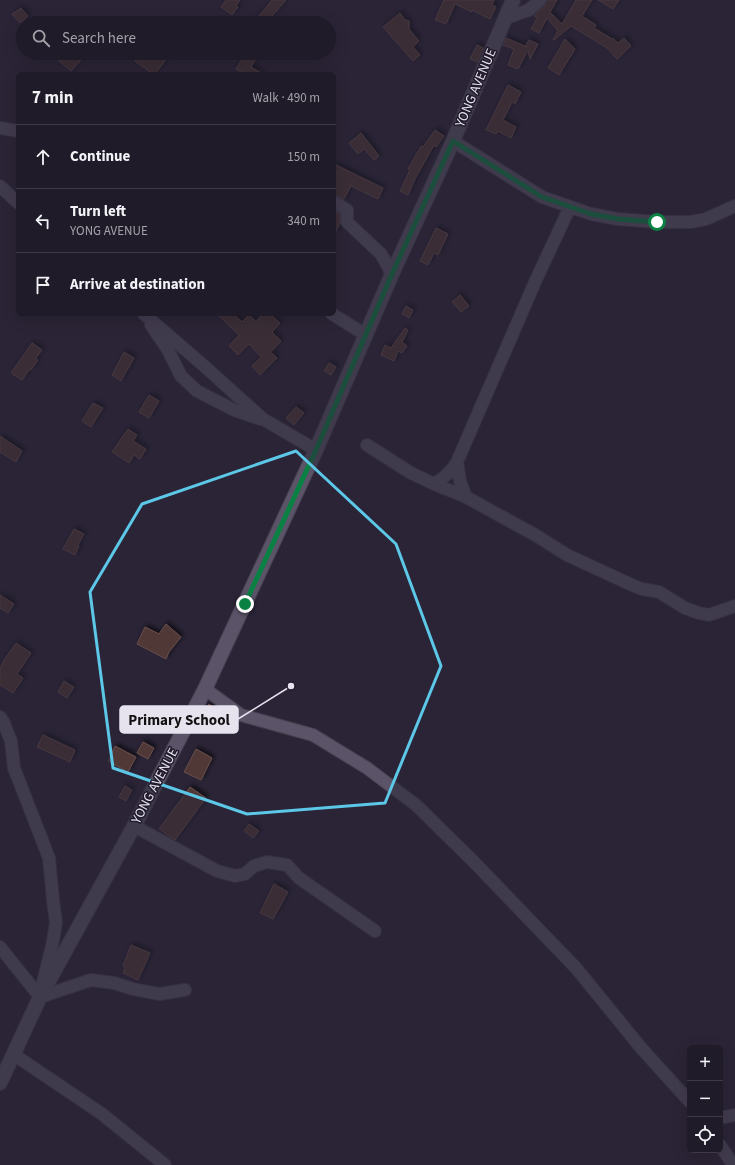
<!DOCTYPE html>
<html lang="en">
<head>
<meta charset="utf-8">
<style>
  :root { --surface:#201b28; --page:#282430; --text:#f1f3f6; --muted:#a2a1a8; --line:#3d3945 }
  body { margin:0; font-family:"Source Sans 3",sans-serif; background:var(--page); color:var(--text) }
  .controls { position:absolute; right:12px; bottom:12px; display:grid; overflow:hidden; border-radius:6px; box-shadow:0 4px 16px #0002 }
  .controls button { width:36px; height:36px; display:grid; place-items:center; padding:0; border:0; border-bottom:1px solid var(--line); background:var(--surface); color:var(--text); font:20px sans-serif }
  .stop { position:absolute; width:12px; height:12px; margin:-9px; border:3px solid #0b8043; border-radius:50%; background:#fff }
  .stop.end { background:#0b8043; border-color:#fff; box-shadow:0 1px 4px #0008 }
  .list { margin:0; padding:0; list-style:none }
  h2 { display:flex; justify-content:space-between; align-items:center; height:52px; margin:0; padding:0 16px; font-size:17px }
  h2 small { font-size:13px; font-weight:400; color:var(--muted) }
  .list li { display:grid; grid-template-columns:26px 1fr auto; gap:12px; align-items:center; box-sizing:border-box; height:64px; padding:0 16px; border-top:1px solid var(--line) }
  .list b { display:block; font-size:15px; white-space:nowrap }
  .list p { margin:0; font-size:13px; white-space:nowrap; color:var(--muted) }
  .list em { font-size:13px; font-style:normal; color:var(--muted) }
  .icon { flex:none; width:22px; height:22px; fill:none; stroke:currentColor; stroke-width:2; stroke-linecap:round; stroke-linejoin:round }
  .map { position:relative; flex:none; width:735px; height:1165px; overflow:hidden }
  .search { position:absolute; background:var(--surface); box-shadow:0 4px 16px #0002; left:16px; top:16px; width:320px; height:44px; display:flex; align-items:center; gap:10px; box-sizing:border-box; padding:0 14px; border-radius:22px; color:var(--muted); font-size:15px }
  .panel { position:absolute; background:var(--surface); box-shadow:0 4px 16px #0002; left:16px; top:72px; width:320px; height:244px; border-radius:6px }
  .map>svg:first-child { display:block }
  .building { fill:#503836; stroke:#674e4c; filter:url(#shadow) }
  .lines { fill:none; stroke-linecap:round; stroke-linejoin:round }
  .minor-casing { stroke:#45404f; stroke-width:14 }
  .tertiary-casing { stroke:#45404f; stroke-width:16 }
  .minor { stroke:#5b5469; stroke-width:12 }
  .tertiary { stroke:#5b5469; stroke-width:14 }
  .route { stroke:#0b8043; stroke-width:5 }
  .marked { fill:none; stroke:#5cc7e7; stroke-width:3; stroke-linejoin:round }
  .labels { text-anchor:middle; dominant-baseline:central; stroke-width:3; stroke-linejoin:round; paint-order:stroke }
  .street-label { font-size:14px; fill:#e6e2ee; stroke:#201a2c }
  .leader { fill:none; stroke:#e6e2ee; stroke-width:1.5 }
  .callout-dot { fill:#e6e2ee; stroke:#201a2c; stroke-width:1.5 }
  .callout { fill:#e6e2ee; stroke:#e6e2ee; stroke-width:1.5 }
  .callout-label { font-size:15px; text-anchor:middle; font-weight:bold; fill:#111 }
</style>
</head>
<body>
<div class="map">
<svg width="735" height="1165" viewBox="0 0 735 1165">
  <defs>
    <filter id="shadow"><feDropShadow dx="2.5" dy="-2.5" stdDeviation="2" flood-color="#0009"/></filter>
  </defs>
  <rect width="100%" height="100%" fill="#2a2436"/>
  <path class="building" d="M226,0H240L236,6L238,7L232,15L221,7Z
    M272,0H286L266,23H253Z
    M444,0H494L492,5L496,7L490,19L472,10V12L455,4L446,24L435,20Z
    M547,0H557L550,12L562,24L576,0H592L582,16L596,25L594,28L612,39L613,38L618,43L624,38L631,46L617,59L607,48L571,26L554,40L553,39L558,31L547,18L539,33L531,29L537,18L534,16L545,5Z
    M598,0H619L613,9Z
    M21,8L28,16L20,23L12,14Z
    M400,13L405,20L409,21V29L419,41L413,47L420,55L413,61L383,27Z
    M506,38L527,47L526,45L529,40L538,44L530,59L528,50L518,69L508,65L514,49L503,45Z
    M565,39L575,49L559,75L548,68Z
    M477,45L483,48L477,62L470,59Z
    M65,53H75L82,59L71,71L59,61Z
    M141,53H160L167,58L155,74H153L135,61Z
    M246,53H259L251,67L263,74H245L236,69Z
    M508,85L521,92L515,104L512,102L503,120L516,127L511,138L498,131L496,134L486,130Z
    M435,130L444,136L436,147L434,145L415,179L408,195L400,191L410,170L408,169L421,146L423,147Z
    M361,133L379,156L374,160L364,149L358,154L349,143Z
    M334,164L383,188L378,199L351,186L344,199L334,195Z
    M334,211L340,214V223L334,235Z
    M436,228L448,234L438,255L434,253L428,265L420,261Z
    M460,295L469,306L461,312L452,302Z
    M406,306L413,310L409,318L402,314Z
    M217,314H233L242,322L249,315L256,321L263,314H270L280,323L272,332L281,341L271,352L277,358L260,375L252,366L261,357L249,344L238,355L229,346L239,335Z
    M405,328L408,330L402,342L407,346L402,353L398,351L394,361L381,355L385,345L391,348Z
    M32,343L42,350L36,358L38,360L31,370L30,369L22,380L11,373Z
    M124,352L134,358L121,381L112,375Z
    M329,363L336,367L331,375L324,371Z
    M149,395L159,401L149,418L139,412Z
    M93,403L103,408L91,427L82,421Z
    M296,407L304,413L294,425L286,418Z
    M128,429L137,435L133,441L146,449L140,459L134,455L129,463L112,452Z
    M0,436L22,451L16,462L0,452Z
    M74,529L84,534L78,545L79,546L75,555L63,549Z
    M0,595L14,604L8,613L0,608Z
    M166,624L181,637L169,652L166,659L137,644L145,627L159,634Z
    M16,643L31,653L17,674L23,678L13,693L0,685V668L4,661V660Z
    M64,681L74,687L67,698L58,692Z
    M209,704L217,711L212,717L204,711Z
    M43,735L75,750L70,762L37,747Z
    M143,742L154,748L148,759L137,753Z
    M115,746L136,757L128,772L108,761Z
    M196,749L212,758L201,780L184,772Z
    M125,786L132,790L126,801L119,797Z
    M190,787L206,798L175,840L159,829Z
    M249,824L259,831L253,838L244,831Z
    M274,884L288,892L273,919L260,913Z
    M131,945L150,953L138,980L123,973L125,967L123,966Z"/>
  <g class="lines">
    <g class="minor-casing">
      <path id="minor" d="M506,18L529,10L540,0
        M0,128L18,131
        M453,141L542,197L591,214L618,219L657,222H691L706,219L735,206
        M0,186L18,203
        M334,202L347,210V222L381,254L392,274
        M144,314L203,365L263,419L316,450
        M332,314L366,335
        M151,325L168,350L181,376L197,391L234,410L260,419
        M367,445L411,473L434,484L466,497L537,536L567,555L632,585L642,589L659,592L685,608L699,613L709,615L735,606
        M457,462L460,481L466,497
        M434,484C444,478 451,472 457,462L535,282L570,207
        M205,689L241,715L313,735L367,768L416,805L473,861L576,968L642,1049L690,1102
        M0,717L3,721L11,741L14,768L49,858L53,900L56,923L52,946L42,986
        M134,826L217,871L235,876L245,874L254,866L267,862L287,865L299,878L375,931
        M0,947L40,997L91,980L114,983L133,989L159,994L185,990
        M13,1054L102,1114L165,1165
        M720,1118L735,1115
        M720,1145L733,1165"/>
    </g>
    <g class="tertiary-casing">
      <path id="tertiary" d="M0,1083L40,997L134,826L205,689L316,450L392,274L453,141L513,0"/>
    </g>
    <use href="#minor" class="minor"/>
    <use href="#tertiary" class="tertiary"/>
  </g>
  <g class="lines">
    <path class="route" d="M245,604L316,450L392,274L453,141L542,197L591,214L618,219L657,222"/>
  </g>
  <path d="M0 0H735V1165H0ZM296,451L396,544L441,666L385,803L247,814L113,768L90,592L142,504Z" fill="#2a2436" fill-opacity=".55" fill-rule="evenodd"/>
  <path class="marked" d="M296,451L396,544L441,666L385,803L247,814L113,768L90,592L142,504Z"/>
  <g class="labels">
    <g class="street-label">
      <text transform="translate(476 88) rotate(-67)">YONG AVENUE</text>
      <text transform="translate(155 786) rotate(-62)">YONG AVENUE</text>
    </g>
  </g>
  <path class="leader" d="M291 686L238 719"/>
  <circle class="callout-dot" cx="291" cy="686" r="4"/>
  <rect class="callout" x="120" y="706" width="118" height="27" rx="4"/>
  <g class="callout-label">
    <text x="179" y="725">Primary School</text>
  </g>
</svg>
<div class="controls">
<button>+</button>
<button>−</button>
<button><svg class="icon" aria-label="locate" viewBox="0 0 24 24"><circle cx="12" cy="12" r="6"/><path d="M12 2v4M12 18v4M2 12h4M18 12h4"/></svg></button>
</div>
<div class="stop" style="left:657px;top:222px"></div>
<div class="stop end" style="left:245px;top:604px"></div>
<div class="search"><svg class="icon" aria-label="search" viewBox="0 0 24 24"><circle cx="10" cy="10" r="6"/><path d="M15 15l6 6"/></svg>Search here</div>
<section class="panel">
<h2>7 min<small>Walk · 490 m</small></h2>
<ul class="list">
<li><svg class="icon" aria-label="ahead" viewBox="0 0 24 24"><path d="M12 20V5M6 11l6-6 6 6"/></svg><div><b>Continue</b></div><em>150 m</em></li>
<li><svg class="icon" aria-label="left" viewBox="0 0 24 24"><path d="M17 20v-9H6M10 6l-5 5 5 5"/></svg><div><b>Turn left</b><p>YONG AVENUE</p></div><em>340 m</em></li>
<li><svg class="icon" aria-label="arrive" viewBox="0 0 24 24"><path d="M6 21V4h12l-3 4 3 4H6"/></svg><div><b>Arrive at destination</b></div></li>
</ul>
</section>
</div>
</body>
</html>
